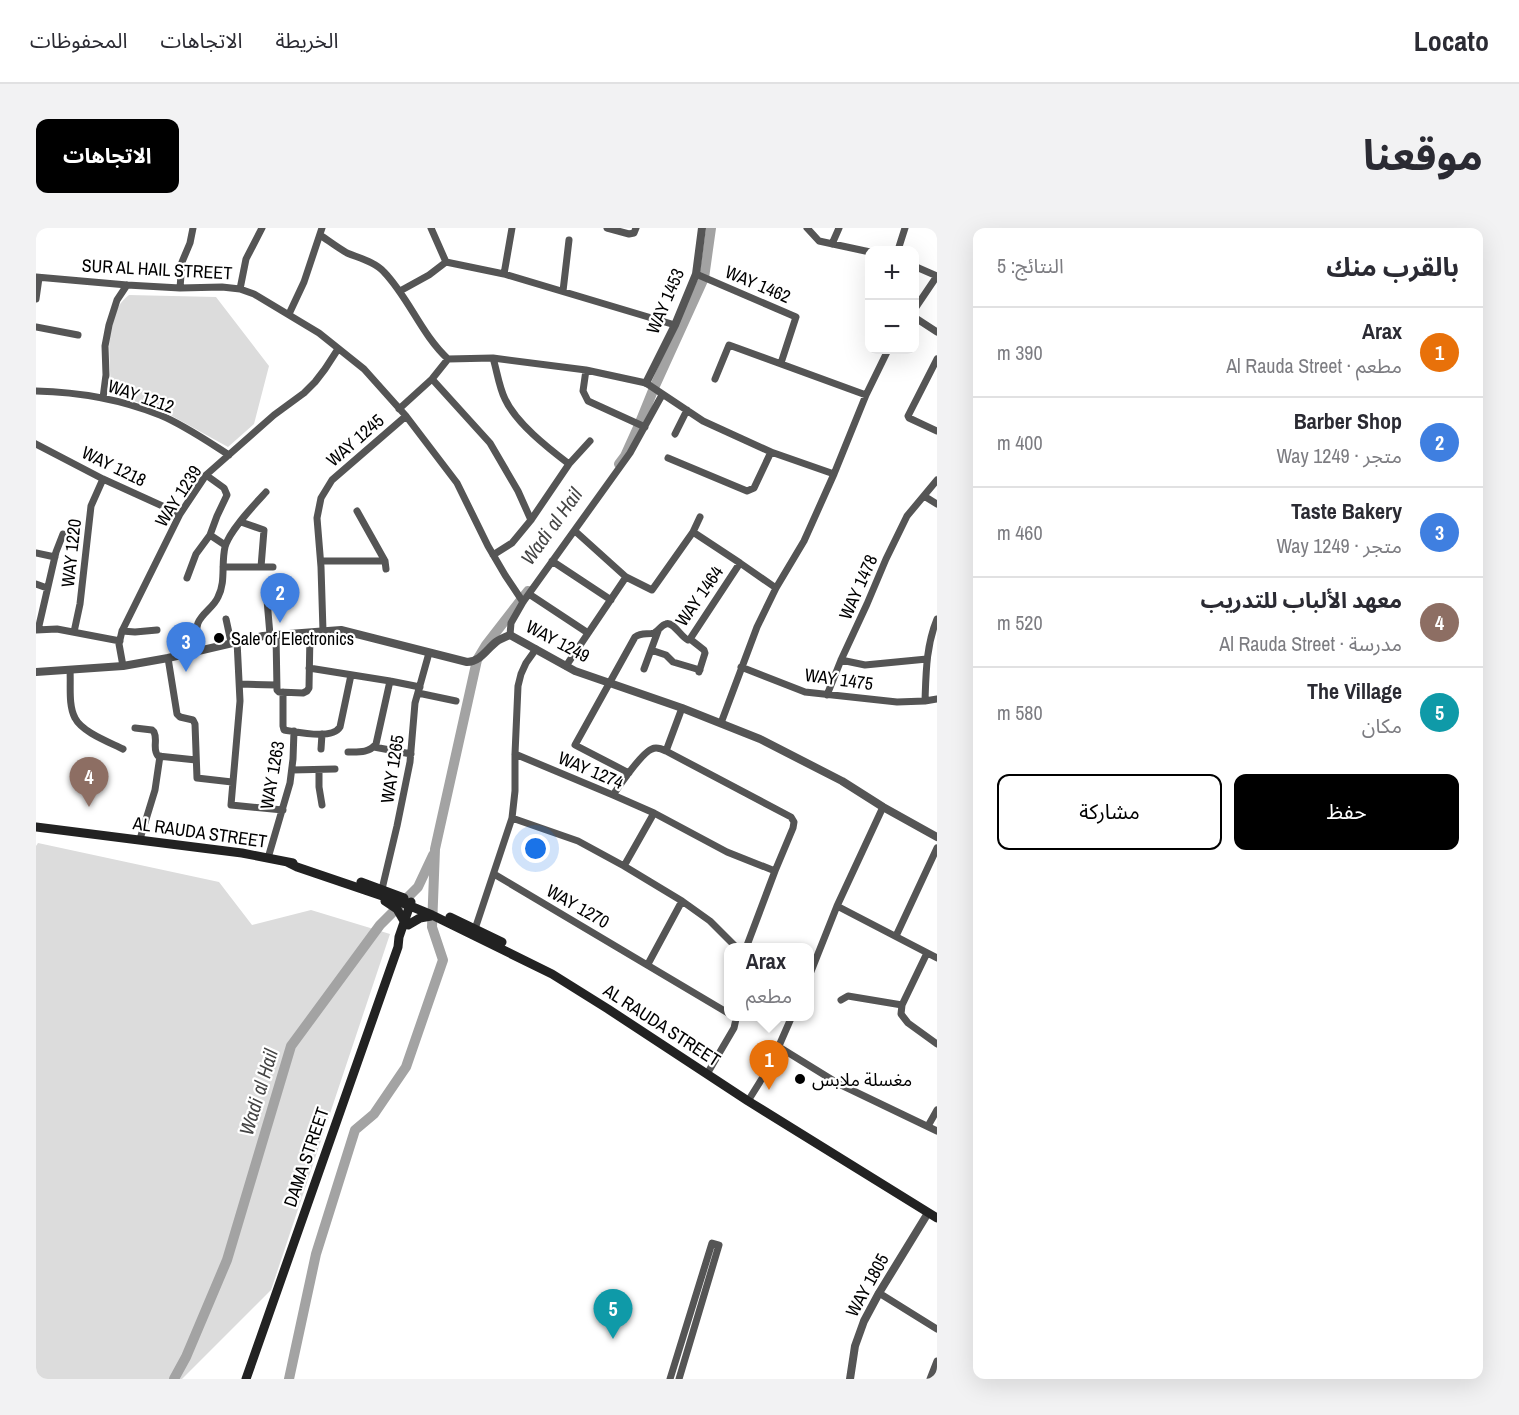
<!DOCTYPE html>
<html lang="ar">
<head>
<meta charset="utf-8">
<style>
  :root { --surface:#fff; --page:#f2f2f3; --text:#2b2b33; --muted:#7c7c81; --line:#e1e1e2; --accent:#000 }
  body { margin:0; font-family:"Archivo Narrow","Noto Sans Arabic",sans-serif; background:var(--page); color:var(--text); direction:rtl }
  .controls { position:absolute; right:18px; top:18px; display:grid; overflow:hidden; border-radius:12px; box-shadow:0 6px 24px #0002 }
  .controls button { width:54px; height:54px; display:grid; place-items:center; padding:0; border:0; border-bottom:2px solid var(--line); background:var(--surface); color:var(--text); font:30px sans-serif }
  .you { position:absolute; left:500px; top:621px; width:21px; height:21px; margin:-15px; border:4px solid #fff; border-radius:50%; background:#1a73e8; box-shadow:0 0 0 9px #1a73e833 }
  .badge { display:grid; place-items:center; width:39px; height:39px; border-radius:50%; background:var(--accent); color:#fff; font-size:20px; font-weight:700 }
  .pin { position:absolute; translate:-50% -50px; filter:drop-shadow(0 2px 3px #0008) }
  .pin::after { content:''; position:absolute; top:32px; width:21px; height:18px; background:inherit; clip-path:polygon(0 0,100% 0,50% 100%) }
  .popup { position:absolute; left:688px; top:715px; width:90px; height:78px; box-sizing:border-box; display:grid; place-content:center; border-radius:12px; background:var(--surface); filter:drop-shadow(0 2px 4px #0005); font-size:20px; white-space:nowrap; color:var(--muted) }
  .popup b { font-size:22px; color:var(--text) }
  .popup::after { content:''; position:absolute; left:50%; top:100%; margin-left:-12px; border:12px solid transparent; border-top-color:var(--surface) }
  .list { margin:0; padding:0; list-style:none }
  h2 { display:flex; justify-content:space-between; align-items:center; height:78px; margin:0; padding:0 24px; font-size:26px }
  h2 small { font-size:20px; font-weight:400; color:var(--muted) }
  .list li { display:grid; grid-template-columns:39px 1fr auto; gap:18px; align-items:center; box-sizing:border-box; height:90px; padding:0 24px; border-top:2px solid var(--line) }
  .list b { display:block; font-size:22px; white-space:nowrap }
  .list p { margin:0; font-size:20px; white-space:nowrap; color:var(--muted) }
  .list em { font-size:20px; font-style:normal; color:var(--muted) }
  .actions { display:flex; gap:12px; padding:18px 24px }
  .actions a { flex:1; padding:14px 0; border:2px solid var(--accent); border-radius:12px; text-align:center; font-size:21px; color:var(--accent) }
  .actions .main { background:var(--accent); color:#fff }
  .map { position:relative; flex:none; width:901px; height:1151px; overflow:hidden; direction:ltr; border-radius:12px }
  header { display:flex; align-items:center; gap:36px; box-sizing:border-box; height:84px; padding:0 30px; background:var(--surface); border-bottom:2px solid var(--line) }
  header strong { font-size:28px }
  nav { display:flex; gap:33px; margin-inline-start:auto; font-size:21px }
  .intro { display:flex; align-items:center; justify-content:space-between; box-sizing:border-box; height:144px; padding:0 36px }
  h1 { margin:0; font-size:42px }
  .button { padding:15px 27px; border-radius:12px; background:var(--accent); color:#fff; font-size:21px; font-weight:700 }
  main { display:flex; gap:36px; padding:0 36px }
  aside { flex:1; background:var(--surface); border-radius:12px; box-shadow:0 6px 24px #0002 }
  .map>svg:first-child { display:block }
  .green { fill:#dcdcdc }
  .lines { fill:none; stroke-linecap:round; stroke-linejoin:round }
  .river { stroke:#a3a3a3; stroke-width:10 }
  .minor { stroke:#555; stroke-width:7 }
  .tertiary { stroke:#555; stroke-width:8 }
  .secondary { stroke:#222; stroke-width:9 }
  .poi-dot { fill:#000; stroke:#fff; stroke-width:2 }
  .labels { text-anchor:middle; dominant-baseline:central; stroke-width:4.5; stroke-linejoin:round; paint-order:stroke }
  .street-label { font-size:18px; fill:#000; stroke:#fff }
  .poi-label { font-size:18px; fill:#000; stroke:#fff; text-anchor:start }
  .water-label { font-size:20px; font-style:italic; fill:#444; stroke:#fff }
</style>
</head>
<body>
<header>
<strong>Locato</strong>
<nav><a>الخريطة</a><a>الاتجاهات</a><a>المحفوظات</a></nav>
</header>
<div class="intro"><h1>موقعنا</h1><a class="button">الاتجاهات</a></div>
<main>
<aside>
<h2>بالقرب منك<small>النتائج: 5</small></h2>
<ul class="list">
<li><span class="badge" style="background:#e8710a">1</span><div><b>Arax</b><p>مطعم · Al Rauda Street</p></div><em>390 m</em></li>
<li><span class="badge" style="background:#3f7fe0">2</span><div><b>Barber Shop</b><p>متجر · Way 1249</p></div><em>400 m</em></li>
<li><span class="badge" style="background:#3f7fe0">3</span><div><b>Taste Bakery</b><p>متجر · Way 1249</p></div><em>460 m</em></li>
<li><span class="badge" style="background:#8d6e63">4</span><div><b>معهد الألباب للتدريب</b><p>مدرسة · Al Rauda Street</p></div><em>520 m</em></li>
<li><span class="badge" style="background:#0f9aa8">5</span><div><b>The Village</b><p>مكان</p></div><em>580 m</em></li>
</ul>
<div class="actions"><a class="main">حفظ</a><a>مشاركة</a></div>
</aside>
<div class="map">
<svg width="901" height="1151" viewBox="0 0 901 1151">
  <rect width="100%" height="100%" fill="#fff"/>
  <path class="green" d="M93,67L180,69L233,138L218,196L192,219L127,183L75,165C75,134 65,88 93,67Z
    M2,615L183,654L216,697L275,682L354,706L235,1062L146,1151H0V618Z"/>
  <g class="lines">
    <path class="river" d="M583,236L589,228L603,197L618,160L668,50L675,0
      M138,1151L150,1129L191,1032L255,818L344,697L382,659L397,627
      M253,1151L280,1026L319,902L338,886L370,839L407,732L396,699L399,621L441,432L450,417L492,363"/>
    <path class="minor" d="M395,0L410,34L468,46L639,97
      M571,0L593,6L598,5L600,0
      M771,0L783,13L834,24
      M284,7C293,13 302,20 311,25C323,30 339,34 348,44C373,70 385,106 412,131L457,130L550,142L610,155L667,193L735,224L798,246
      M796,16L803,0
      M862,22L869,0
      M878,38L901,48L878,82
      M468,46L476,0
      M660,46L760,89L745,135
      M0,49L91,57L144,60L186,59L204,61L218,66L283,105L328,141L370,188L421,255L452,318L469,347L487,374
      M144,60L146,34L154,15L157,0
      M204,61L210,31L226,0
      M364,63L393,47L410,34
      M527,63L533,12
      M0,71L3,50
      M253,86L268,54L286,0
      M878,89L901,104
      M0,99L42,107
      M457,130C461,143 463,159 469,171C480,195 512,220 533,236
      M901,131L872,188L873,190L901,203
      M550,142L547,163L552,173L609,199
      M396,151L454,215L482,263L495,292
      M679,151L693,117L830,167
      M0,163C42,164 84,171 124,187C148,197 171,213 193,227
      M67,170L70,147L69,118L73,97L81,72L91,57
      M363,181L396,151L412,131
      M639,206L651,182
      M0,216L67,251L144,286
      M632,230L711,263L718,260L735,224
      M170,247L188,260L191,267L181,288L174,307L189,317
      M888,268L901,276
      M321,283L349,333L350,341
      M205,294L228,302L225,339
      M539,303L590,349L616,362L657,304L664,289
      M657,304L704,335L740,360
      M0,325L19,329
      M457,327L476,315L495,292L533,236L554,213
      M285,333H349
      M516,333L575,372
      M187,339H237
      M151,350L160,326L174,307
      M0,356L11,360
      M493,366L552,405
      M231,372L234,407
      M190,391L195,414
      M0,402L21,401L84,413
      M2,402L20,324L27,306
      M86,403L99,404L121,402
      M287,403L285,339L281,290L285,270L296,252L370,188
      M38,404L44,376L55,278L67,251
      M240,407L241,462L243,464L267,465L271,463L273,460L274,405
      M474,407L475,395L487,374L594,225L626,167
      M654,411L704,335
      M201,413L204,473L195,577L247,582
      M615,422L630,427L637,434L664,442
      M162,423C161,414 159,403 162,395C166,385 178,379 182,369C190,354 185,336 189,319C193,303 218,277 230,264
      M132,430L141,486L144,489L157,492L159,496L161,550L196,554
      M805,432L829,437L891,431
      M87,438L83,416L86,403L144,286L170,247L238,187L268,165L279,154L289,141L302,121
      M530,438L590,349
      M705,439L769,464L861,474L889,473L901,471
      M273,440L354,453L384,459
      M608,441L622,403
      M34,442C35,457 32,477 39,490C46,504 73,514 87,521
      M204,456L240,457
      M247,464V498L248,502C262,504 296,512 304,499L315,447
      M382,465L420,473
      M791,467L805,432L831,376L850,331L871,288L901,252
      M889,473C890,445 890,418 901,391
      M685,495L721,399L740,360L768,313L798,246L830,167L852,122
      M99,500L116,502L118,504C122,512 116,521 122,528L160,532
      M338,519L375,526
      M285,521L286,506
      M630,523L646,480
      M312,524C323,524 333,525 340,516L354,453
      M479,526L577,567L618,585L691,624L739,643
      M256,542L299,541
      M283,542V559L286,577
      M593,545L539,517L599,409C606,404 611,407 618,405C623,403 625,397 630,396C637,393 645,409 652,412L654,411L668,422L669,425L663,444
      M577,567C584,557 605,525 616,521C620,519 626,521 630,523L755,589L758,594L757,600L739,643L710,720
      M476,590L542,613L588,638L646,673L674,693L701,720
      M104,611L119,562L124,528
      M232,630L254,555L257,531L258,503
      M588,638L618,585
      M458,646L692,785
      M346,661L361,598L374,534L379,475L393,425
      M801,678L901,730
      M438,704L476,590L479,563V526L482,458L485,446L490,435L500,421
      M860,708L901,620
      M891,725L866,777L865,786L872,795L901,816
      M612,736L646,673
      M774,746L801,678L847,579
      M805,772L812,768L866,777
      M743,819L803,856L901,903
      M671,846L698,800L700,791L697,788
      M712,873L735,836L756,788
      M892,898L901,882
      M843,1065L901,1101
      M634,1151L676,1015L683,1017L643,1151
      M894,1151L901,1133"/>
    <path class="tertiary" d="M610,155L639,97L660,46L666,0
      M0,444L87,438L132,430L227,408L305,402L431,434C444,434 451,421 460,414C464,411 469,409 474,407L539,443L646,480L724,511L806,553L847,579L901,609
      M814,1151L819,1118L828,1093L843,1065L892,985"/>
    <path class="secondary" d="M0,599L166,620L206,625L257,635
      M251,634L261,639L367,675L396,687L516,746L572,781L712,873L901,990
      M325,654L368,670
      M349,673L361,681L368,693
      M414,689L466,714
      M372,697L384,690L395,688
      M210,1151L362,719L363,709L375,674"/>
  </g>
  <g class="poi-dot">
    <circle cx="183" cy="410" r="6"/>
    <circle cx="764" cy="851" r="6"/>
  </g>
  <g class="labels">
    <g class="street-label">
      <text transform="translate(121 41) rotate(3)">SUR AL HAIL STREET</text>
      <text transform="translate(722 56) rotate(23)">WAY 1462</text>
      <text transform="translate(629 73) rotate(-67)">WAY 1453</text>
      <text transform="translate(105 168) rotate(19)">WAY 1212</text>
      <text transform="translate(319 212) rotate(-41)">WAY 1245</text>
      <text transform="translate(78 238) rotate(26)">WAY 1218</text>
      <text transform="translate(142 268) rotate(-57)">WAY 1239</text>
      <text transform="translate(35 325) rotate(-84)">WAY 1220</text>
      <text transform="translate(822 359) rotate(-66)">WAY 1478</text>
      <text transform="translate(663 368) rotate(-55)">WAY 1464</text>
      <text transform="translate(522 413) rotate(28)">WAY 1249</text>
      <text transform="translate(803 451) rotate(8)">WAY 1475</text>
      <text transform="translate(356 541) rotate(-81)">WAY 1265</text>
      <text transform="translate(555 542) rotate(23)">WAY 1274</text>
      <text transform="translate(236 547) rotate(-80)">WAY 1263</text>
      <text transform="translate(164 604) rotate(8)">AL RAUDA STREET</text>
      <text transform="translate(542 678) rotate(30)">WAY 1270</text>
      <text transform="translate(626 797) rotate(33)">AL RAUDA STREET</text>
      <text transform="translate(270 929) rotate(-71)">DAMA STREET</text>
      <text transform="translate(831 1057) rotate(-61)">WAY 1805</text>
    </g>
    <g class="poi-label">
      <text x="195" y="410">Sale of Electronics</text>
      <text x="776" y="851">مغسلة ملابس</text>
    </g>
    <g class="water-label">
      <text transform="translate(515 298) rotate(-54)">Wadi al Hail</text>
      <text transform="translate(222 864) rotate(-73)">Wadi al Hail</text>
    </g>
  </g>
</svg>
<div class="controls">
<button>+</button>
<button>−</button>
</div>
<div class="you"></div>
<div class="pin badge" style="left:733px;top:862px;background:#e8710a">1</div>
<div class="popup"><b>Arax</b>مطعم</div>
<div class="pin badge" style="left:244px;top:395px;background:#3f7fe0">2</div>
<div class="pin badge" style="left:150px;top:444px;background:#3f7fe0">3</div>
<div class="pin badge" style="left:53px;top:579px;background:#8d6e63">4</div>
<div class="pin badge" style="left:577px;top:1111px;background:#0f9aa8">5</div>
</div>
</main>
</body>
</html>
